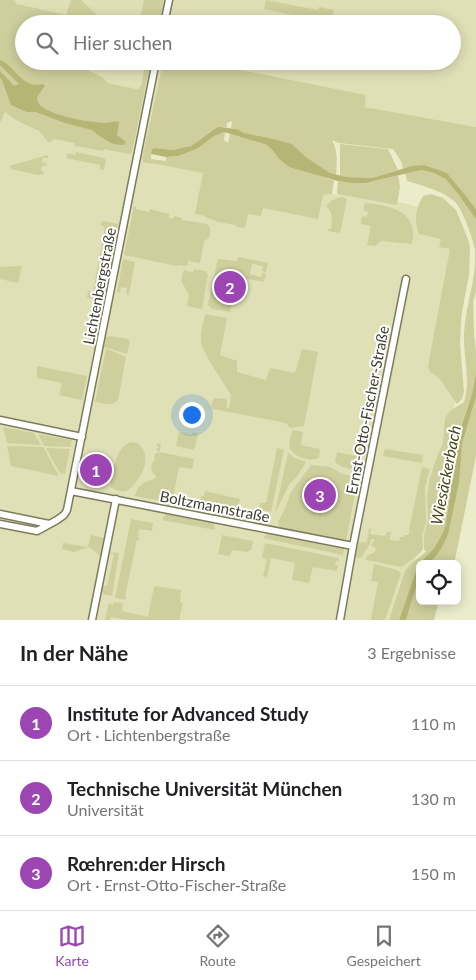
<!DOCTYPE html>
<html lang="de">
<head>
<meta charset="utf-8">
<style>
  :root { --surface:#fff; --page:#f2f2f2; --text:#202124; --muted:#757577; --line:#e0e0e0; --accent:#9b46b3 }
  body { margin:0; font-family:Lato,sans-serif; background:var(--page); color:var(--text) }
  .controls { position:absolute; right:15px; bottom:15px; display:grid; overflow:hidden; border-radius:8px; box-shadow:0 2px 12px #0003 }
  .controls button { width:45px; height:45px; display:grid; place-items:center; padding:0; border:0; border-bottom:1px solid var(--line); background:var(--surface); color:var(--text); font:25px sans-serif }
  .you { position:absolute; left:191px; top:414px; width:18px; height:18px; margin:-12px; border:4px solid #fff; border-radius:50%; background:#1a73e8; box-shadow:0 0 0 8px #1a73e833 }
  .badge { display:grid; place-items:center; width:32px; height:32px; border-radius:50%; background:var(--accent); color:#fff; font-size:16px; font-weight:700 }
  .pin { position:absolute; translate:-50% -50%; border:2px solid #fff; box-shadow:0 1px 5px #0006 }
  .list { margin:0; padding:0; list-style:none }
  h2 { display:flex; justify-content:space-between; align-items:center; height:65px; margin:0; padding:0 20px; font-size:21px }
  h2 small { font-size:16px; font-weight:400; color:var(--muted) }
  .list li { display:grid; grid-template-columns:32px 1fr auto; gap:15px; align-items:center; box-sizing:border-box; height:75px; padding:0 20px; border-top:1px solid var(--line) }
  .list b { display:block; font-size:19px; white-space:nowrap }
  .list p { margin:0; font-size:16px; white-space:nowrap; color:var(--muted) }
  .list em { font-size:16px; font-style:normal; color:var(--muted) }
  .icon { flex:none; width:28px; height:28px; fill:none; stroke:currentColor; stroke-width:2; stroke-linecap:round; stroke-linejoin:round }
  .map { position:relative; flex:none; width:476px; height:620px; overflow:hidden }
  .search { position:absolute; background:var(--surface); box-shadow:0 2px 12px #0003; left:15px; right:15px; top:15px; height:55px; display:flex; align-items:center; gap:12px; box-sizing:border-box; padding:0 18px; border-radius:28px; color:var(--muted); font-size:19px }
  .sheet { height:290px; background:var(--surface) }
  nav { display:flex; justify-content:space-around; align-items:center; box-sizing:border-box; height:70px; border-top:1px solid var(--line); background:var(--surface); font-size:14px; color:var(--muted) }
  nav a { display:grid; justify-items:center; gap:2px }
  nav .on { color:var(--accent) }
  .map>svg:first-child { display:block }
  .built { fill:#e0e0b7 }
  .green { fill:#cecf9c }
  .water { fill:#b5b575 }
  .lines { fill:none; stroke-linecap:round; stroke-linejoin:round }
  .minor-casing { stroke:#7c7c5d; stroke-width:9 }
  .minor { stroke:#fff; stroke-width:6 }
  .labels { text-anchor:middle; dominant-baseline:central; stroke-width:4; stroke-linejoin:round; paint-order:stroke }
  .street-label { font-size:15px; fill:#3d3d30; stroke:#fff }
  .water-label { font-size:16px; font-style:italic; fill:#474615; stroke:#fff }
</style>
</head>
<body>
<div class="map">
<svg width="476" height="620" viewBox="0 0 476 620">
  <rect width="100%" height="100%" fill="#ebecc9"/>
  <path class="built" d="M0,0H476V127L365,107L366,95L196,61H452V24H24V61H163L152,110L143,157L194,169L323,195L332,194L356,196L404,203L428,210L465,248L449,380L459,383L427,540L409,569L393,620H0Z"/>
  <path class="green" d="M0,0H14L17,4L66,15L71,0H81L96,14L112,24H24V61H76L89,71L102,77L108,83L136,89H138L141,86L146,61H151L132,152L130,154L104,149L103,151L75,146V143L54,139L49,143L39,131L16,120L5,112L0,123Z
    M144,0H164L159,24L139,23Z
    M266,0L318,10L319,7L334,10L331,24H327V22L264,9Z
    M163,61H196L366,95L365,107L476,127V209L462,191L447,173L424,165L403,169L401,161L393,149L339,143L332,140C338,151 337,162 336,175L330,173L306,157L292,144L270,138L244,133L237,129L231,128L232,121L227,123V128L224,127L202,138L191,146L172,150L156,148L151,152V159L166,161V157L178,156L214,136L224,132H225L224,140L228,143L230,134L267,145L274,152L278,158L329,179L334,180L332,194L323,195L318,219L263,208L261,216L248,214L245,228L237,227L236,225L218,222L201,215L195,214L203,173L151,163V164L143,162L142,159Z
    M340,144L388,149L398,170L372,178L346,177L340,176Z
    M76,152L104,158L106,160L104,170L100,169V165L66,158L68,153L75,155Z
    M48,155V158H43L42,162L47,163L46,166H42L41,171L45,172L43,174L38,175L11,169L9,166Z
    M421,170L434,173L446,178L475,216L476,219V292L473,301L474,333L476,351V373L472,394L456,440L452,459L450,476L451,483L450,496L445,528L440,538L434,548L418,565L399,620H389L405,571L412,563L427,551L424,550V536L428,519L427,498L429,482L435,462L443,443L445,418L450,411L464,402C471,380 463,356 464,334C465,313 471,294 474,274C475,267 475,258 475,251C474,241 462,208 455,202C442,190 423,186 407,181L405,173Z
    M398,175L400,187L397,205L337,194L338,181C363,185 375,181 398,175Z
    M431,194L443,198L456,210L468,239L470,247L469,275L462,312L461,324L460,343L464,392L462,399L457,404L439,378L430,372L428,366L450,249L439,247L441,239L419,234C414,220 415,209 423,196Z
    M342,197L347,199L340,233L328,231V229H331C332,221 333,212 326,206L332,200Z
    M365,203C384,205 411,208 413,232C414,236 412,240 412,244L381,241L375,246L367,245L371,226L361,224L362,216L367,217L368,212L363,210Z
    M134,206L136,207V209L149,212L150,209L169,214V218L173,219L174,216L182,218V220L207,224C212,228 210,233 209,238L204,241L200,263L188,261L187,266L179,265L177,266L124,255Z
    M103,221L118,224L103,300L87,298L88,291L93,292L105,227L100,225L101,223Z
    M239,257L268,263L266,272L262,271L263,266L252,264L250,274L261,277L262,273H266L264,282L237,277L230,312L212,309L208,305L209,299L218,259L236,261Z
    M123,259L135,262L129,295L126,294L127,288L121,287L120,293L117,292Z
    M22,266L18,283L0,279V267Z
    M194,269L205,271L208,274L202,309L187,306L189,295L181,281L183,272H184V270L193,273Z
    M205,314L227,318L220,355L237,361V372L266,380L270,368L295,373L302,349L318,352L304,426L290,428L286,423L213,409L211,406L214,398L227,399V408L229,409L231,395C224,383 203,354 201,342C200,333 203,323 205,314Z
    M110,336L128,339L130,342L127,354L104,347L106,337Z
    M106,349L115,352L126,357L118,400C112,407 103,403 95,402Z
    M37,366L87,376L82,400L59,395L62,383L37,378Z
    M476,397V456L457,550L454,564H428C437,555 442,546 448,535L462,444Z
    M3,427L34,433L41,445L7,443Z
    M294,430L303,432L301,445L320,449L319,458C311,462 293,457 290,448C288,443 291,436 292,431Z
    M179,432L192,435L193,432L198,434L194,450L176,446Z
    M38,434L72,440L70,447L44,446Z
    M131,442L138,443C151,455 145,471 135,483C133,486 129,490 126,491C121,493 115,489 110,487C113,473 115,447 131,442Z
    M358,442L365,444L359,471L342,467L335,462L337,452L355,456Z
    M157,443L161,444L158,459L160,452L194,459L192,469L179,467L172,503L135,496C138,483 146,482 156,478V476L152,472C150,466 152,462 156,459L154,458L155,454L158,453V451L156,450L159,447L157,446Z
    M7,446L43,447L59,476L11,466Z
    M46,448L70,449L65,474L60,473Z
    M277,448L284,450L271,512L259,509L260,503H266Z
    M385,449L423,455L422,463L383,456Z
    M288,453L295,458L306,462L298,475L289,485L275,513Z
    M311,465L330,467L342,474L358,477L346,541L280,528L278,522L284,511L291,492Z
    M422,467L430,469L425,487L426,522L422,536L423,549L420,553L402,567L366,560L365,559L367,556L375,552L376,548L371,546L373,542L376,540L371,539L370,544L361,558L355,557L358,543L367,542L369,528L371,529L370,534L385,536L387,532H391L390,540L399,541L400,537H404L405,535H408L410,530H409Z
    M205,491L240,499L236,517L235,516V513L229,512L228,515L199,509L201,496H204Z
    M166,513H170L213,521L215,530L162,520Z
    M131,519L153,523L152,531L139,529L138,537L139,538V540H137L125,596L126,597V600L115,598Z
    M268,532L344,548L343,555L263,538Z
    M91,535L104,538L100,557L97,553L89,547L74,552L62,549L63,543L88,547Z
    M222,535L253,541L251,550L247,552L233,550L229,556L218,554Z
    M265,543L338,558L339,559V561H336L335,565L338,566L337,571L313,567L309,583L292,580L295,563L271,558L267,577L263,576L267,559L262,558Z
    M109,552L119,553L112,596L103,594L102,590V586H107L114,554L108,553Z
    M374,564L397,570L401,573L385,620H371L378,582L371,581Z
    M420,574V601H439L434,620H406Z
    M154,586L181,590L180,602L183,603L179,620H127L111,617L110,620H105L108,605L111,603V605H113L114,602L123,603L122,611L148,617Z"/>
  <path class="water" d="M0,60C17,67 21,89 43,84L45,86L37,97C37,99 38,103 39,104C49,116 92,123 108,123C112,122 115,121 119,122L117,135L126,142L124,145L113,144L98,135L92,130L65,123L36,112H27L11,105L2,80L0,77V71L14,86L19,84L0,65Z
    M218,127L237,129L244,133L270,138L292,144L306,157L330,173L346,177L372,178L412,166L424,165L436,169L447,173L462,191L476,209V219L458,194L446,179L434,173L421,170L365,183H352L338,181L289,167L278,158L274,152L267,145L224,132L214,136L198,148L178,156L166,157L151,154L152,149L156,148L172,150L191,146Z
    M476,373V397L462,444L459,482L448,535L442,547L436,556L428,564H420V574L406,620H399L418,565L434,548L440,538L445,528L450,496L451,483L450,476L454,448L472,394Z"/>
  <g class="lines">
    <g class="minor-casing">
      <path id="minor" d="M164,24L169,0
        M0,420L82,437
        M71,491L353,546
        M0,514L49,524
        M0,524L37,531L57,520L64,515L67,510L156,61
        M92,620L116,499
        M340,620L353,546L406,279"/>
    </g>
    <use href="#minor" class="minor"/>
  </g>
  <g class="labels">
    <g class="street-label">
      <text transform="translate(99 286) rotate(-79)">Lichtenbergstraße</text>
      <text transform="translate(367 410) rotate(-79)">Ernst-Otto-Fischer-Straße</text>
      <text transform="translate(215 506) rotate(11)">Boltzmannstraße</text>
    </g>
    <g class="water-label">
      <text transform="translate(445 475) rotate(-79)">Wiesäckerbach</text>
    </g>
  </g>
</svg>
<div class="controls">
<button><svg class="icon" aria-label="locate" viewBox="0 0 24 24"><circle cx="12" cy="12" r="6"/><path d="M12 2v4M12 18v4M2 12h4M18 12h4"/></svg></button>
</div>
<div class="you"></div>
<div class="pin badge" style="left:96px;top:470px">1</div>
<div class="pin badge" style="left:230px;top:287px">2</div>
<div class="pin badge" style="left:320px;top:495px">3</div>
<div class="search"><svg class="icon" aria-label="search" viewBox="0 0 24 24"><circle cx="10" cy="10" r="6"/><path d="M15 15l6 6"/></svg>Hier suchen</div>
</div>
<section class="sheet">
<h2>In der Nähe<small>3 Ergebnisse</small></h2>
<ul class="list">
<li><span class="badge">1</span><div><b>Institute for Advanced Study</b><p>Ort · Lichtenbergstraße</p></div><em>110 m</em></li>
<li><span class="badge">2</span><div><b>Technische Universität München</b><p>Universität</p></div><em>130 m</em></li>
<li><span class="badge">3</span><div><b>Rœhren:der Hirsch</b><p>Ort · Ernst-Otto-Fischer-Straße</p></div><em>150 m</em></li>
</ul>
</section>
<nav>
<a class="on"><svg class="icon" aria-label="map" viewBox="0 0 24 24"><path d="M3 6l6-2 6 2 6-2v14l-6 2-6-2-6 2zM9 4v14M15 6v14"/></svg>Karte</a>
<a><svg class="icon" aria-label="directions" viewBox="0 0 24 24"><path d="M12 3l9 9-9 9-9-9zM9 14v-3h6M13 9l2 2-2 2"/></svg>Route</a>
<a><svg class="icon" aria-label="saved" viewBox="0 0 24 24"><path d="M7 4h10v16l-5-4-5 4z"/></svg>Gespeichert</a>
</nav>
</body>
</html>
